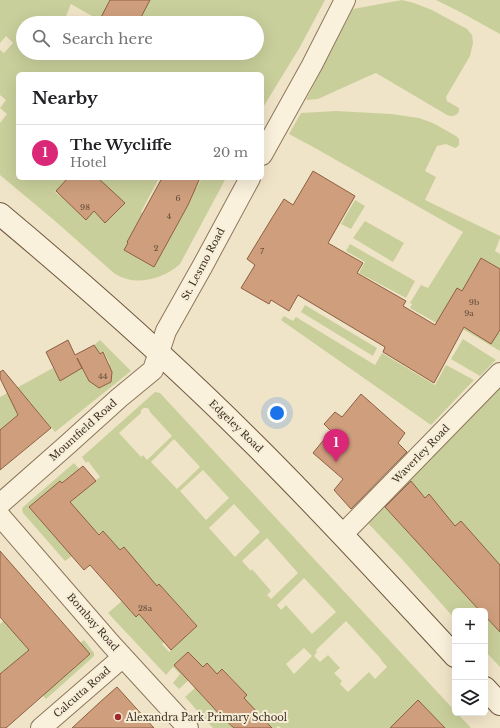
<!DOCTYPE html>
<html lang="en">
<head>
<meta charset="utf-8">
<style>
  :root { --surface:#fff; --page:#f2f2f2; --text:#202124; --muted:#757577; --line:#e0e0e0; --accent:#db2777 }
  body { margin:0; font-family:"Libre Baskerville",serif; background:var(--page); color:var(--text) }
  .controls { position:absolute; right:12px; bottom:12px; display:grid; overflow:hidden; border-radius:6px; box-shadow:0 4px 16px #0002 }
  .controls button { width:36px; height:36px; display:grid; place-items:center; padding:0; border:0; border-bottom:1px solid var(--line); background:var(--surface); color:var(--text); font:20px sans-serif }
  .you { position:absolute; left:277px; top:413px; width:14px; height:14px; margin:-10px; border:3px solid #fff; border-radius:50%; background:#1a73e8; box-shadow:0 0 0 6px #1a73e833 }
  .badge { display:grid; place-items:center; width:26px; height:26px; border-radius:50%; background:var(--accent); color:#fff; font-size:13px; font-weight:700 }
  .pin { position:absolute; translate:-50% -33px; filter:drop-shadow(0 1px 2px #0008) }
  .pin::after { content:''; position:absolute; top:21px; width:14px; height:12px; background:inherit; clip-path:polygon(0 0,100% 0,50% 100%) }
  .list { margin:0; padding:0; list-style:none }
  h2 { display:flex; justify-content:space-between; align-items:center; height:52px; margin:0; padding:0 16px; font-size:17px }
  h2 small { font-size:13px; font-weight:400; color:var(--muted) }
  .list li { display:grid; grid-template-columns:26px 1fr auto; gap:12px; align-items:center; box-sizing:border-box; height:56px; padding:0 16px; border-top:1px solid var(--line) }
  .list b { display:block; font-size:15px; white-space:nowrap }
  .list p { margin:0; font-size:13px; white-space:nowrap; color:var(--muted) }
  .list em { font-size:13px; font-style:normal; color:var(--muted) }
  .icon { flex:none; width:22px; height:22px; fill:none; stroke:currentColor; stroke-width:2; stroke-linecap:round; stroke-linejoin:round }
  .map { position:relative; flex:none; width:500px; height:728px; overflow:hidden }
  .search { position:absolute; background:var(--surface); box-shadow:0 4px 16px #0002; left:16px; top:16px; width:248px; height:44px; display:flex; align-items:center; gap:10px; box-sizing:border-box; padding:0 14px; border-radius:22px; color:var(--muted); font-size:15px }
  .panel { position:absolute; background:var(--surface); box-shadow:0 4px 16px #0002; left:16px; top:72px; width:248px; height:108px; border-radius:6px }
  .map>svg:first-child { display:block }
  .green { fill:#c9cf9b; fill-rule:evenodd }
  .building { fill:#cf9f7d; stroke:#8d5f41 }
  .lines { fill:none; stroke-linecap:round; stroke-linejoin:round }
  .street-casing { stroke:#8d765c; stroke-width:22 }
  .secondary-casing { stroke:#6f573f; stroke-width:24 }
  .street { stroke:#faf1dc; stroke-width:20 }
  .secondary { stroke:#faf1dc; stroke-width:22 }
  .poi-dot { fill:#9e2a2b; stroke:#f7eed8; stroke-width:1.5 }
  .labels { text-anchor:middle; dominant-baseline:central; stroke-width:4; stroke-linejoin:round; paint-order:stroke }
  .number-label { font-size:8px; fill:#624a37 }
  .street-label { font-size:10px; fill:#3d2e20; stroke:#f7eed8 }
  .poi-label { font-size:10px; fill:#3d2e20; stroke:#f7eed8; text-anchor:start }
</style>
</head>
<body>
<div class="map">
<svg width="500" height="728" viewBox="0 0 500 728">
  <rect width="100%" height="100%" fill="#f0e4c8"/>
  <path class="green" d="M0,0H110L100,23H89L92,16L71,4L66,16L78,23H23V53H257V23H138L136,22L146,0H325L300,47L262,109V74H31L28,73V74H18V89L16,94L18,95V178H68L55,192L63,198L67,193L86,219L112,191L98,178H159L141,212L174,229L177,178L196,189L202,178H226L180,264C167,276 145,284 127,279C123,278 119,276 115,274L55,221L0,175V123L7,114L0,108L6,100L0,95V50L4,53L13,43L6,36L0,43ZM128,243L154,267L124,250Z
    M402,0L414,3L432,10L467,29L472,35L473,43L470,56L446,97L447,101L459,108V112C455,116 453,117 447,115L376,73L371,75L318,99L306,100L353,9Z
    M436,0H500V34L462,13Z
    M336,111L391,114L419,118L433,123L456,136L459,139V145L457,147L455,148L446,144L437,146L425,171L436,177L425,200L500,236V238L495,251L500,254V269L482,258L472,275L491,344L500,330V351L444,318L440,325L410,308L412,304L410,303L421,285L428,288L463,232L315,148L289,134L301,113Z
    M355,200L365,206L351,229L341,224Z
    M365,221L404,243L393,262L353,238Z
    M350,244L415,281L406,298L359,273L365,262L346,251Z
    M305,305L377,348L373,356L301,312Z
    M284,316L293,321L296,317L375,365L382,353L435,385L446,365L474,380L431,425L281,320Z
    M463,339L496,360L480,376L451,359Z
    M100,340L131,371L55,432L30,402H26L17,410V413L22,419L0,430V397L53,368L60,381L82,368L87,378L90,377L94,385L99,388L111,382V378L109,373L112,372L109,365L110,364L104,352L100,354L94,345Z
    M500,382V565L488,553L456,584L480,611H455V619L400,557L364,519ZM411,481L425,498L429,494L439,514L414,539L385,507ZM453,528L463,564L449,578L420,544Z
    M155,392L160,393L455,711V713H457L471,728H444L418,700L394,724L397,728H281L278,726L276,728H266L225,719L234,728H213L185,697L214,671L207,663L179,689L173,683L180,674L173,667L166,675L108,613L131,593L105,563L110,539L103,531L95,537L98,533L91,526L72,556L65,561L23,513L22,510L23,507L74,463L92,483L100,477L88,461L86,463L82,457ZM144,408H147L149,409L150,412L172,436L147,460L143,455L141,457L119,433L141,413V410ZM174,439L200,467L177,489L151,462ZM203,470L229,498L206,520L180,491ZM60,481L69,492L63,497L69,529L57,539L29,507ZM234,504L260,532L235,557L209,528ZM267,538L298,573L271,599L267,595L271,591L252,569L251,571L242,561ZM304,578L336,612L312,634L286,605L281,610L277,605ZM159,584L197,626L169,652L162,644L167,639L159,636L145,621L142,612L136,617L130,611ZM346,621L381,659V660L387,667L375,679L369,672L348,692L340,684L342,681L334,673L340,668L328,655L320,662L314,656L317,652L316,650ZM304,648L312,656L294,674L286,664ZM223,669L247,695L223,718L198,691Z
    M13,613L58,682L90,654L80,643L84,640L94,653V656L92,658L46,699L33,685L15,678L7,668L0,674V624Z
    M485,616L500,632V667L485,651Z"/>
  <path class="building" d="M110,0H150L138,23H98Z
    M313,171L355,196L328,243L363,263L357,273L406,301L403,306L435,325L457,288L462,291L481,258L500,269V330L491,344L464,327L434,383L383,352L385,347L298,295L289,311L271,300L269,304L241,288L255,265L247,259L272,218L284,199L293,205Z
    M68,178H98L125,203L105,223L94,211L86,220L56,191Z
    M162,178H200L188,205L154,267L124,250L128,243L127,242Z
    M68,340L75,355L94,345L100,354L103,352L112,372L111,382L99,388L89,381L77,358L82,368L60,381L46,352Z
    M3,370L51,428L0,470V430L18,415L0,378V372Z
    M361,394L405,433L398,443L407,452L351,509L334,490L343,479L313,453L331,431L324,424L335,412L342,417Z
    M83,466L96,481L70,502L99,535L103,531L120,550L124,547L157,586L159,584L197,626L171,650L139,614L136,617L90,565L84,570L29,507L60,481L62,483Z
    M411,481L425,498L429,494L455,526L461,521L500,565V632L485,616V611H480L385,507Z
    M0,551L90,654L6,728H0V674L29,650L0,617Z
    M188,652L203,667L207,663L217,674L222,669L247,695L244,698L272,728H234L223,718L174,665Z
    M117,687L154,728H72L99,703Z
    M418,700L445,728H390Z"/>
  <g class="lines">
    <g class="street-casing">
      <path id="street" d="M262,155L312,65L345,0
        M0,504L67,445L119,398L153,370L166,331L202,267L250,178
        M0,516L111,644L188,728
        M342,535L500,373
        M41,728L123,657"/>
    </g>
    <g class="secondary-casing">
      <path id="secondary" d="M0,214C86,286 171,361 251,441C321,510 388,584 455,656
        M485,688L500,704"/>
    </g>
    <use href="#street" class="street"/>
    <use href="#secondary" class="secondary"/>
  </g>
  <circle class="poi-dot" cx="118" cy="717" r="4"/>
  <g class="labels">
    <g class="number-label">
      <text x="178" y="198">6</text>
      <text x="85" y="207">98</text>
      <text x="169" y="216">4</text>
      <text x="156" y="248">2</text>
      <text x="262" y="251">7</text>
      <text x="474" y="302">9b</text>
      <text x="469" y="313">9a</text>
      <text x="103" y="376">44</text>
      <text x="145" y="608">28a</text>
    </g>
    <g class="street-label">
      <text transform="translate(203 264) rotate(-62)">St. Lesmo Road</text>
      <text transform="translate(236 426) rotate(44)">Edgeley Road</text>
      <text transform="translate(83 430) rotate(-42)">Mountfield Road</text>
      <text transform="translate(421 454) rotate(-46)">Waverley Road</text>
      <text transform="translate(93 622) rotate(49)">Bombay Road</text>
      <text transform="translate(82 692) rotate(-41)">Calcutta Road</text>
    </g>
    <g class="poi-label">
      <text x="126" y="717">Alexandra Park Primary School</text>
    </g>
  </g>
</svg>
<div class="controls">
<button>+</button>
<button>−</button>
<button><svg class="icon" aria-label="layers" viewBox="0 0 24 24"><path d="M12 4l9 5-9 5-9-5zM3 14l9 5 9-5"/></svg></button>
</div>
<div class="you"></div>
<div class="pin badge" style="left:336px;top:462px">1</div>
<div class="search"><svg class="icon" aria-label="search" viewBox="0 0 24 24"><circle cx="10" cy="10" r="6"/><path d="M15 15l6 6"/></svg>Search here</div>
<section class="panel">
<h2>Nearby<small></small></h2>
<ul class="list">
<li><span class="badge">1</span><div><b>The Wycliffe</b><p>Hotel</p></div><em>20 m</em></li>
</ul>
</section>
</div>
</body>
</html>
